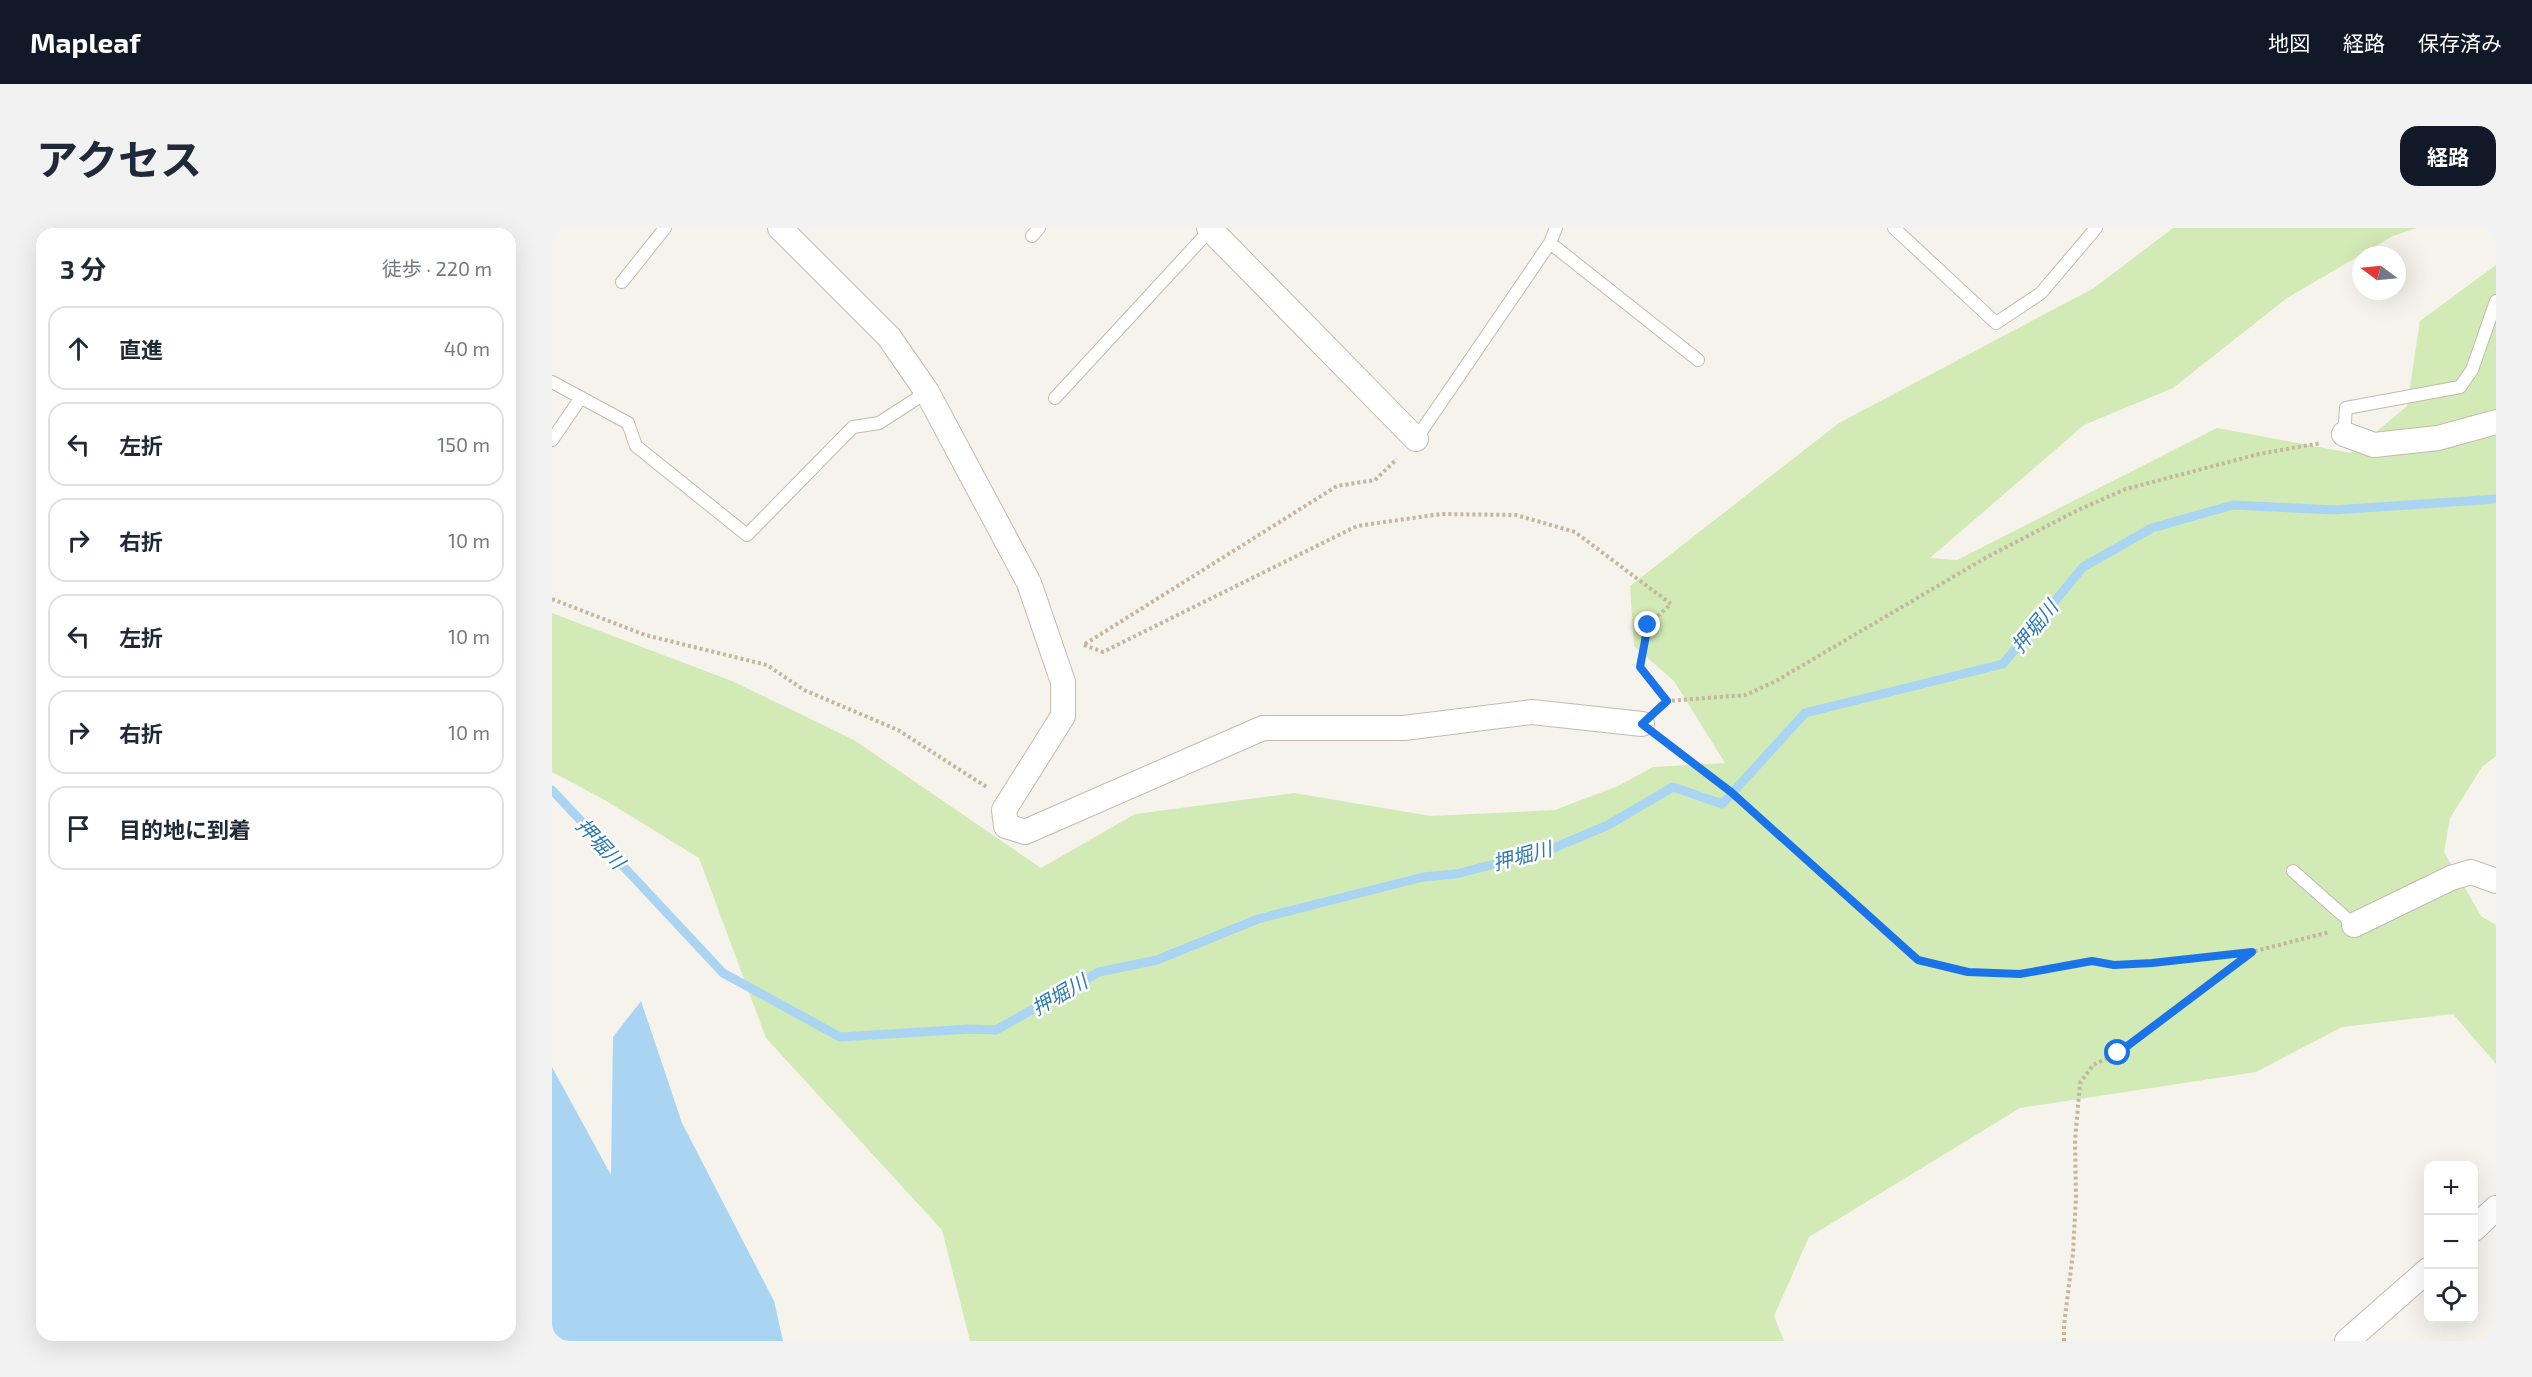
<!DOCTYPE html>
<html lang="ja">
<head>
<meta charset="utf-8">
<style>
  :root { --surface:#fff; --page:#f2f2f3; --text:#1f2937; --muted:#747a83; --line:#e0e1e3; --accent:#111827 }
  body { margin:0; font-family:"Exo 2","Noto Sans JP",sans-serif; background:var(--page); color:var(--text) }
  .controls { position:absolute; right:18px; bottom:18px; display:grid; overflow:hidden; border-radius:12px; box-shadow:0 6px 24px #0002 }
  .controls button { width:54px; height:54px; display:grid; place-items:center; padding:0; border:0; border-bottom:2px solid var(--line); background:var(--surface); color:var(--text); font:30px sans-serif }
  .compass { position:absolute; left:1800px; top:18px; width:54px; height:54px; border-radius:50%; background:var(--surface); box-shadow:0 6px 24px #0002; rotate:286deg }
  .stop { position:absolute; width:18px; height:18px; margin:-14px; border:4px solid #1a73e8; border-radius:50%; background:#fff }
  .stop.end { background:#1a73e8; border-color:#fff; box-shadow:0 2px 6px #0008 }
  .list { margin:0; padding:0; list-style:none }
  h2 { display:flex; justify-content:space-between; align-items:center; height:78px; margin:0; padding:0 24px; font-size:26px }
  h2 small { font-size:20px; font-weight:400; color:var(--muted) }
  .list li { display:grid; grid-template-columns:39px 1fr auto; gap:18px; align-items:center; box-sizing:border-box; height:84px; margin:0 12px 12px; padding:0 12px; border:2px solid var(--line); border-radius:18px }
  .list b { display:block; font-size:22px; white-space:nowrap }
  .list em { font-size:20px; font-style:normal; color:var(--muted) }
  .icon { flex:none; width:33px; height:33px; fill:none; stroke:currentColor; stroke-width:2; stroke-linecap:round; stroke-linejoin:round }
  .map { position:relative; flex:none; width:1944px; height:1113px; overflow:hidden; border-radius:18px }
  header { display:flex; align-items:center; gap:36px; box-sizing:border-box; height:84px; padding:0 30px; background:var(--accent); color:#fff }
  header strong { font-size:28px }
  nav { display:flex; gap:33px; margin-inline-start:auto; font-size:21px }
  .intro { display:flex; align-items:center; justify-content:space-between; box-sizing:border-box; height:144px; padding:0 36px }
  h1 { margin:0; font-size:42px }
  .button { padding:15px 27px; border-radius:18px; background:var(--accent); color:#fff; font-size:21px; font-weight:700 }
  main { display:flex; gap:36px; padding:0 36px }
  aside { flex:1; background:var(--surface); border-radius:18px; box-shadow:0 6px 24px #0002 }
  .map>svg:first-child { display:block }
  .green { fill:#d2eab5 }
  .water { fill:#a9d4f2 }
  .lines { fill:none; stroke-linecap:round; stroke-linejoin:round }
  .stream { stroke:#a9d4f2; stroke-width:9 }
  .lane-casing { stroke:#c2bbae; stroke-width:14 }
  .street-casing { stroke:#c2bbae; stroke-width:26 }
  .path { stroke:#c4b79f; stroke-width:4; stroke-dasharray:3 3; stroke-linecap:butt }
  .lane { stroke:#fff; stroke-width:12 }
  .street { stroke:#fff; stroke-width:24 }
  .route { stroke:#1a73e8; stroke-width:8 }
  .labels { text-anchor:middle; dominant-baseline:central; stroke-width:5; stroke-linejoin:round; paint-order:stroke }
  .water-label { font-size:20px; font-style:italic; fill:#2e7ab2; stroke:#fff }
</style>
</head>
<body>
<header>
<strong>Mapleaf</strong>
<nav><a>地図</a><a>経路</a><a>保存済み</a></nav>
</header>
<div class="intro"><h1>アクセス</h1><a class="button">経路</a></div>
<main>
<aside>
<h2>3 分<small>徒歩 · 220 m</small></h2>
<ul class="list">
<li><svg class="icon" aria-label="ahead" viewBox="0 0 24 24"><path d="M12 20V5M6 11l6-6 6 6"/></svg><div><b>直進</b></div><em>40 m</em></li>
<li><svg class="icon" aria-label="left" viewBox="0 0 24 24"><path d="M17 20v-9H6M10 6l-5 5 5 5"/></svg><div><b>左折</b></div><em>150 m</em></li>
<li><svg class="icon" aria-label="right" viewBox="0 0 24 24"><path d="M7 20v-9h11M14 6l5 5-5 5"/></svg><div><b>右折</b></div><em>10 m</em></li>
<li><svg class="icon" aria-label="left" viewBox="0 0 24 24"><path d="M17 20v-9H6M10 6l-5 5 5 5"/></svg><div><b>左折</b></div><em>10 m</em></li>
<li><svg class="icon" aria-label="right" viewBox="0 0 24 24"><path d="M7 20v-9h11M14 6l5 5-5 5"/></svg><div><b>右折</b></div><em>10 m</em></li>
<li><svg class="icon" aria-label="arrive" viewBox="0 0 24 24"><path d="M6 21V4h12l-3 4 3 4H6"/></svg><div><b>目的地に到着</b></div></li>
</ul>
</aside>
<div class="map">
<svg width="1944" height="1113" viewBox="0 0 1944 1113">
  <rect width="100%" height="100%" fill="#f6f3ec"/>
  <path class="green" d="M1621,0H1865L1841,8L1735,70L1621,160L1532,197L1378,330L1405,332L1665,200L1799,225L1855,178L1868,93L1944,37V528L1930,539L1898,590L1892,624L1929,688L1944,697V836L1901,786L1790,799L1704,844L1468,880L1257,1009L1222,1088L1232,1113H418L390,1002L214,810L147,630L51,571L0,544V385L180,453L302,512L489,640L583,586L742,565L879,588L1003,582L1066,558L1101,539L1173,535L1122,453L1082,418L1078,358L1287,195L1542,60Z"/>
  <path class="water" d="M89,773L130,895L222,1073L231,1113H0V839L59,947L61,809Z"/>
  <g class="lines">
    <path class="stream" d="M0,562L171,745L288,809L418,801L444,802L547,744L605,732L706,691L871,649L904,646L997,622L1056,597L1121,559L1170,576L1253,485L1451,436L1531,339L1600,300L1681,277L1782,282L1944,271"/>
    <g class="lane-casing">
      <path id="lane" d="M1342,0L1444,95L1489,65L1544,0
        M480,8L487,0
        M998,15L1146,132
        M70,54L113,0
        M0,154L76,195L84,218L195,307L301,199L327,195L375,164
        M503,170L658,2
        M1792,206L1794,180L1908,159L1920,142L1944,73
        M864,211L998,15L1004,0
        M0,212L28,171
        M1741,643L1802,697"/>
    </g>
    <g class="street-casing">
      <path id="street" d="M228,0L337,109L375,164L477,355L511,454V488L452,582L454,598L473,604L711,500H852L980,484L1090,496
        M657,0L864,211
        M1792,206L1822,217L1886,210L1944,194
        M1802,697L1899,650L1919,644L1944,653
        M1922,1001L1944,980
        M1795,1113L1876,1042"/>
    </g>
    <path class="path" d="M0,371L93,407L215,437L252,462L346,502L436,560
      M533,416L785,258L823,252L845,231
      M532,417L551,424L805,298L889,286L964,287L1023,304L1119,376L1096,397L1088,439L1115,473
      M1110,478L1115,473L1194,467L1224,453L1435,329L1526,282L1574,261L1707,226L1769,215
      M1111,511L1179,564L1366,732L1416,744L1468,746L1540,733L1562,737L1600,735L1700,724L1777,704
      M1512,1113V1097L1521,1025L1524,969L1523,913L1528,855L1541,837L1566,825L1699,724"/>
    <use href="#lane" class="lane"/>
    <use href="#street" class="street"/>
  </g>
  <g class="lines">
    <path class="route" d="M1096,397L1088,439L1115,473L1090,496L1179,564L1366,732L1416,744L1468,746L1540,733L1562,737L1600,735L1700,724L1566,825"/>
  </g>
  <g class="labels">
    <g class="water-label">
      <text transform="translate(1482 398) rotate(-51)">押堀川</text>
      <text transform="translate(49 615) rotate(47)">押堀川</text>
      <text transform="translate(970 627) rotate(-15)">押堀川</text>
      <text transform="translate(507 766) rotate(-30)">押堀川</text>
    </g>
  </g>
</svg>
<div class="controls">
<button>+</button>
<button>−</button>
<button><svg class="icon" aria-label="locate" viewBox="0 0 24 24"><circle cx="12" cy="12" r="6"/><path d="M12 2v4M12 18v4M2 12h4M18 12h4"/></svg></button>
</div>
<svg class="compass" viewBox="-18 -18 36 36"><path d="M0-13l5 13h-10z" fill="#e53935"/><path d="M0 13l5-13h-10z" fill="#747a83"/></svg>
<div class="stop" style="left:1566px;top:825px"></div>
<div class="stop end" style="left:1096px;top:397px"></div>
</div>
</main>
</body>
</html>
